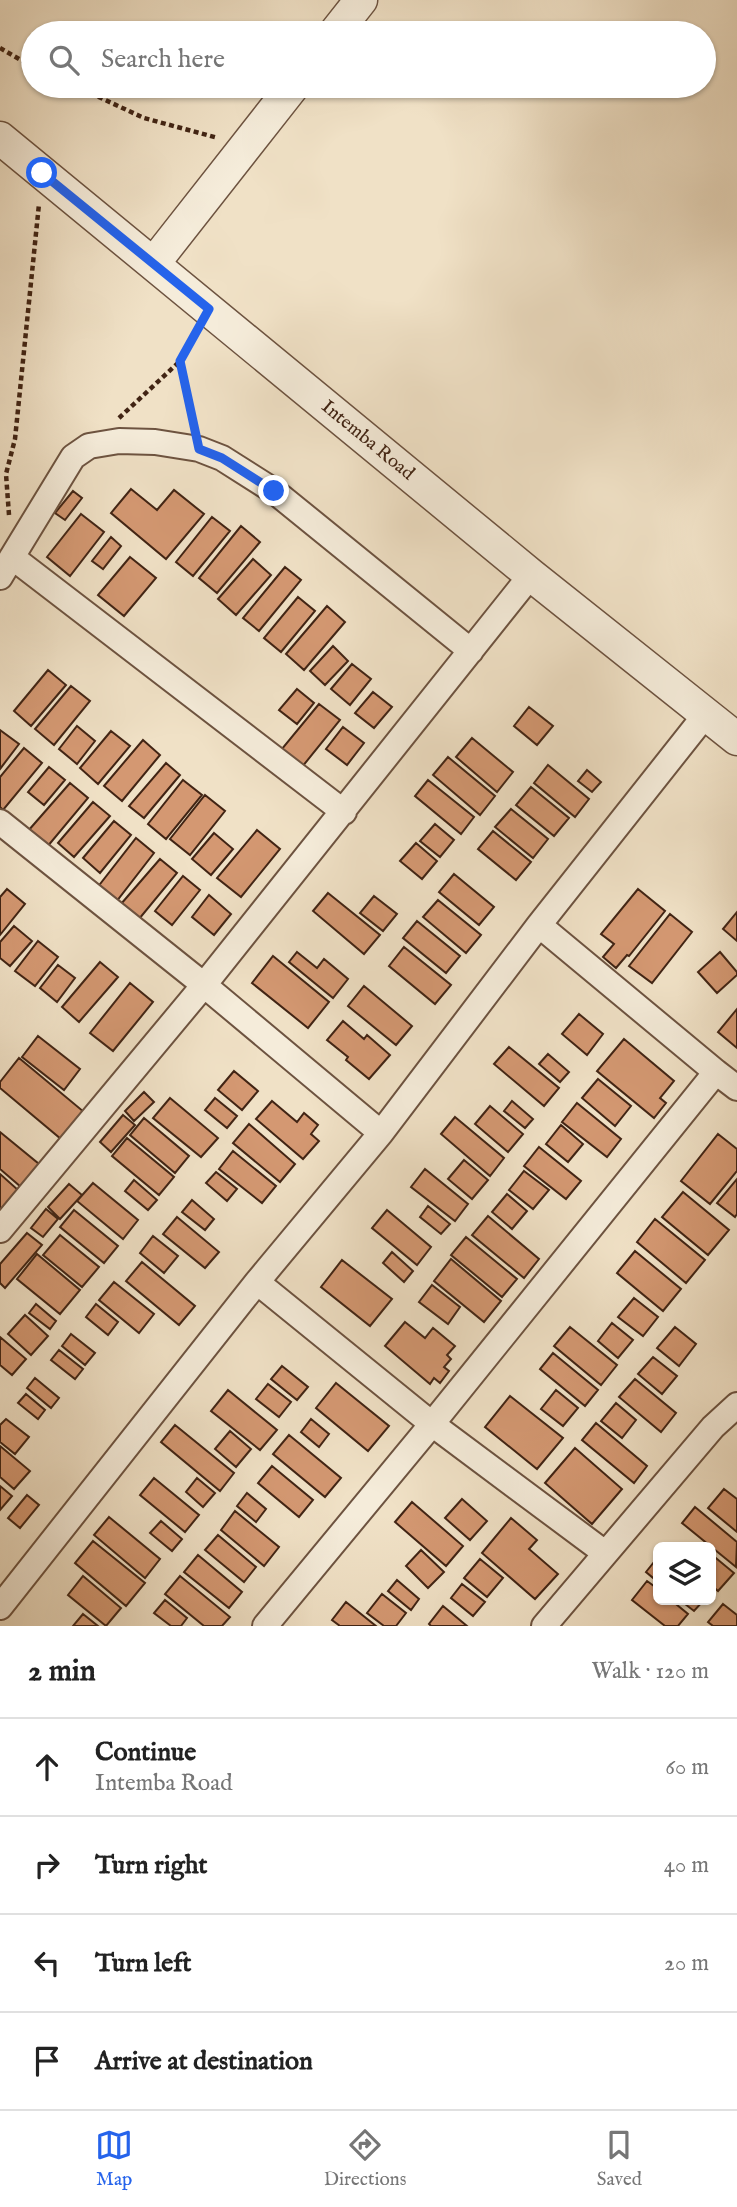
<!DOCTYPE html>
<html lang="en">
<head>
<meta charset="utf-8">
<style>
  :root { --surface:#fff; --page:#f6f6f6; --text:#222; --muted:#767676; --line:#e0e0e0; --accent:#2563eb }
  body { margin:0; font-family:"IM FELL English",serif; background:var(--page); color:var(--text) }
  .controls { position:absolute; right:21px; bottom:21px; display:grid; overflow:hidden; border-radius:10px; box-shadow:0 2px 5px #0004 }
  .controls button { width:63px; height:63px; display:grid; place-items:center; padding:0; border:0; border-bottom:2px solid var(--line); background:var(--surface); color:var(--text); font:35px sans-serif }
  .stop { position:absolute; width:21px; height:21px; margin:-16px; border:5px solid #2563eb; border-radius:50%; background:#fff }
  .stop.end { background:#2563eb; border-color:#fff; box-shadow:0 2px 7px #0008 }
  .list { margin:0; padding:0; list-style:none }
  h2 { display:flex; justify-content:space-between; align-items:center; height:91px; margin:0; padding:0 28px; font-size:30px }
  h2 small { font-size:23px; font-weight:400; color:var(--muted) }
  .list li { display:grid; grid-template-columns:46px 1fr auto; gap:21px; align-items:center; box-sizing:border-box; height:98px; padding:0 28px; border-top:2px solid var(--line) }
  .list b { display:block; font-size:26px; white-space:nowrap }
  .list p { margin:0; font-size:23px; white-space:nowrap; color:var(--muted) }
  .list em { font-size:23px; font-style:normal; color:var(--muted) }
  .icon { flex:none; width:38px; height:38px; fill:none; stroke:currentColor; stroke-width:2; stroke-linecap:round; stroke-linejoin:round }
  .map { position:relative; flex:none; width:737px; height:1626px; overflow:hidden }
  .search { position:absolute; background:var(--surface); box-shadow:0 2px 5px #0004; left:21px; right:21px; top:21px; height:77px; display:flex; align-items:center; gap:18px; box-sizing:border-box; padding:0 24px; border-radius:38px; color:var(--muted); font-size:26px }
  .sheet { height:483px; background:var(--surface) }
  nav { display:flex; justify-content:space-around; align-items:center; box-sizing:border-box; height:98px; border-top:2px solid var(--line); background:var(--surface); font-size:19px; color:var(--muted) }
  nav a { display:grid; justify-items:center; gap:4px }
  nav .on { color:var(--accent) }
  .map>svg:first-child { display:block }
  .building { fill:#d49872; stroke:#412414; stroke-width:2 }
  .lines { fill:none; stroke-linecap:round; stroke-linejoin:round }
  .minor-casing { stroke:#6d5340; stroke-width:28 }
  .tertiary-casing { stroke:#6d5340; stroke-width:35 }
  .path { stroke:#412414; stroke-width:4.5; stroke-dasharray:5 3.5; stroke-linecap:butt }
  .minor { stroke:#f5ecda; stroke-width:24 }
  .tertiary { stroke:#f5ecda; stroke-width:32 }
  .route { stroke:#2563eb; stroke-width:9 }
  .labels { text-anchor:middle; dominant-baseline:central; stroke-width:5; stroke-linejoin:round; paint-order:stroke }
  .street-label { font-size:19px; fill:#412414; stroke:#f5ecda }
</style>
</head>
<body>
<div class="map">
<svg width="737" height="1626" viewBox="0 0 737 1626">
  <rect width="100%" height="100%" fill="#f0e1c6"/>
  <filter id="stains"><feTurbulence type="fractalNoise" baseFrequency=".00286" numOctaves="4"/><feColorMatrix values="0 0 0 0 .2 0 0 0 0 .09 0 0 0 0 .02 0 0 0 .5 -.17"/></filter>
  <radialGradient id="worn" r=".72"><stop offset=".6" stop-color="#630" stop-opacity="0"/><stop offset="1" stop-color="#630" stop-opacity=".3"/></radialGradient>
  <path class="building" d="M131,489L157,510L174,490L204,514L166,559L111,513Z
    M73,491L82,498L65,520L55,513Z
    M81,514L104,532L70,576L47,557Z
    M212,517L230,531L193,576L176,562Z
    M241,526L260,542L217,593L199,578Z
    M111,537L121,546L103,569L92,561Z
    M130,557L156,578L124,616L98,595Z
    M253,559L271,575L236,615L218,599Z
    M285,567L301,580L259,631L243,618Z
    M298,597L315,611L281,652L264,638Z
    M327,606L345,622L304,670L286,654Z
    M333,646L348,661L325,685L310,671Z
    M352,664L371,679L350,705L331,689Z
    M48,670L66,685L31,726L14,711Z
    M71,686L90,701L54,745L35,729Z
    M297,689L314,703L297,724L279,710Z
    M373,692L392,707L374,728L355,713Z
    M319,704L340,720L302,767L281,750Z
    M529,707L553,726L537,745L514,726Z
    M77,726L95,741L77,764L59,749Z
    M343,727L364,743L347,765L326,749Z
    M0,730L19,744L0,769Z
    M111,731L130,746L98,784L80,768Z
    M472,738L513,772L497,792L456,757Z
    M143,740L160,755L122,801L104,786Z
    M24,748L42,763L3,810L0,807V777Z
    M448,757L495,796L480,815L433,775Z
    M166,763L180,775L144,818L129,806Z
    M548,765L589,799L575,817L534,783Z
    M49,767L65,780L44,805L28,792Z
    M587,770L601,782L592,792L578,781Z
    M183,780L202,795L166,839L148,824Z
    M428,780L474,817L461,834L415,796Z
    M70,783L88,798L47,847L28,831Z
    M531,787L569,818L554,836L516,805Z
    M205,795L225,811L190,855L170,839Z
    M93,802L110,816L74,857L58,843Z
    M511,809L548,839L533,858L495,827Z
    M114,821L131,835L100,873L83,858Z
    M435,824L454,840L440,857L420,841Z
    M257,830L280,849L241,897L217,878Z
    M493,831L531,862L516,880L478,849Z
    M214,833L233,849L211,875L192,859Z
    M136,838L154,853L116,902L97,888Z
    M416,843L437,861L422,879L400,861Z
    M160,859L177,873L139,919L121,904Z
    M454,874L494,907L479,925L439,892Z
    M183,876L200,890L172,925L155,911Z
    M7,889L25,904L0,935V897Z
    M638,889L665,911L629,956L627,955L616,968L603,957L614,944L601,934Z
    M328,893L380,935L364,954L313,911Z
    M209,895L231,914L214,935L192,917Z
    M374,896L397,914L383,931L360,913Z
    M438,900L481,935L466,953L423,917Z
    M737,912V941L723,929Z
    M670,914L692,932L652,983L629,966Z
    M417,921L460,956L446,973L403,938Z
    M14,926L32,941L10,966L0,958V942Z
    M38,941L58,957L35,986L15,971Z
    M404,947L451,985L435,1004L389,966Z
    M297,952L317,968L324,959L348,979L333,998L289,962Z
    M720,952L737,972V975L717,993L698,972Z
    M273,956L329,1002L308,1028L252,983Z
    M100,962L118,977L79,1022L62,1007Z
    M58,965L75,978L57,1002L40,988Z
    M130,983L153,1002L113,1051L90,1033Z
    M364,986L412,1026L396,1045L348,1006Z
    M737,1009V1048L718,1032Z
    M579,1014L603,1034L587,1055L562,1034Z
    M343,1021L364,1039L367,1035L390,1055L369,1079L346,1060L348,1057L327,1040Z
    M38,1036L80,1069L64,1090L22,1057Z
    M624,1039L674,1081L660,1098L666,1103L654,1118L597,1071Z
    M509,1047L559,1088L544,1106L494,1064Z
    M548,1054L569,1072L560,1082L539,1064Z
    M19,1058L84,1112L61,1139L0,1088V1082Z
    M234,1071L258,1091L242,1110L218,1090Z
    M598,1079L631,1106L615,1126L582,1098Z
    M144,1092L154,1102L134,1121L125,1111Z
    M170,1098L218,1138L201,1157L153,1118Z
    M215,1098L237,1116L227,1128L205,1110Z
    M272,1101L297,1122L304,1113L318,1125L311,1134L319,1141L303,1159L256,1119Z
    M512,1101L533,1119L525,1128L504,1111Z
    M577,1103L621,1139L607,1157L562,1122Z
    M490,1106L523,1134L508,1152L475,1124Z
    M123,1115L135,1125L111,1152L100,1142Z
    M455,1117L504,1158L490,1176L441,1134Z
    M144,1118L189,1156L175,1173L130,1135Z
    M249,1124L295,1164L280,1182L233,1143Z
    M561,1125L583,1144L568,1162L546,1144Z
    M0,1132L39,1164L21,1187L0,1169Z
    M718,1134L737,1149V1171L710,1204L681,1181Z
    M127,1138L174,1177L159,1195L112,1156Z
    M539,1147L581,1181L566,1199L524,1166Z
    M233,1151L276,1186L262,1203L219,1169Z
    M464,1160L488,1180L472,1199L448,1179Z
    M425,1169L468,1204L455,1221L411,1187Z
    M524,1171L549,1190L533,1209L509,1190Z
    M216,1172L237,1189L227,1201L206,1183Z
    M0,1174L18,1190L0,1212Z
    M737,1179V1214L735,1217L717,1203Z
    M134,1180L157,1200L148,1210L125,1191Z
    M93,1183L138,1220L123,1239L77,1201Z
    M69,1184L82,1195L60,1219L48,1207Z
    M683,1192L729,1230L708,1255L662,1217Z
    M507,1194L527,1211L512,1229L492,1212Z
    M192,1200L214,1219L205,1230L182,1212Z
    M428,1206L450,1224L441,1234L420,1217Z
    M46,1209L58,1219L43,1237L31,1228Z
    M74,1210L118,1246L104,1263L60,1227Z
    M387,1210L431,1247L417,1265L372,1228Z
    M488,1216L539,1259L524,1278L472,1235Z
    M177,1217L219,1252L205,1268L163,1234Z
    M655,1219L705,1260L686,1283L637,1242Z
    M27,1233L42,1245L5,1288L0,1283V1264Z
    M60,1235L99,1267L82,1287L43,1255Z
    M153,1236L178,1256L164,1273L140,1253Z
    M466,1237L517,1279L502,1297L451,1255Z
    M635,1251L681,1289L663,1311L617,1273Z
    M392,1252L413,1271L404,1282L383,1263Z
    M37,1254L80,1290L60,1314L17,1279Z
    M451,1259L501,1301L484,1322L434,1281Z
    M342,1260L392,1299L370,1326L321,1287Z
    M142,1262L195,1306L179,1325L126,1281Z
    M114,1282L154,1314L139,1333L99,1300Z
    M432,1285L460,1307L448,1324L419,1302Z
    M634,1298L658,1317L643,1336L618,1317Z
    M36,1304L56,1321L50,1329L29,1313Z
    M96,1304L118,1322L108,1335L86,1317Z
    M25,1315L48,1336L31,1355L8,1334Z
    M405,1322L425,1338L433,1328L455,1346L447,1355L451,1359L444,1367L449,1371L440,1383L434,1378L430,1384L385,1346Z
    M612,1323L633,1340L618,1358L598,1341Z
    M570,1327L617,1365L601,1385L554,1346Z
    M675,1327L696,1344L679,1366L657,1348Z
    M71,1334L95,1353L85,1365L62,1346Z
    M0,1337L26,1359L12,1375L0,1365Z
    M59,1350L83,1369L75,1379L51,1360Z
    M553,1353L598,1390L585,1406L540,1369Z
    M653,1357L677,1376L662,1394L638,1374Z
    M282,1366L308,1387L297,1400L271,1379Z
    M35,1378L59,1398L51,1408L27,1388Z
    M635,1379L676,1413L661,1432L619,1397Z
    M336,1383L389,1426L368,1451L316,1408Z
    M268,1384L291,1402L279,1417L256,1399Z
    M228,1390L277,1430L260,1450L211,1411Z
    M556,1390L578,1408L563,1426L541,1409Z
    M26,1394L45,1410L38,1419L18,1403Z
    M510,1396L563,1438L537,1469L485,1427Z
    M616,1403L636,1420L622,1438L601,1421Z
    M6,1419L29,1437L15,1454L0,1442V1425Z
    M311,1419L329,1434L319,1447L301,1432Z
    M596,1423L647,1466L634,1483L582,1440Z
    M175,1425L234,1473L220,1491L161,1442Z
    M230,1431L251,1449L236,1467L215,1449Z
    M289,1435L341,1478L325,1497L273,1454Z
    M0,1446L30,1471L14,1489L0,1477Z
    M575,1448L622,1489L592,1524L545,1483Z
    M272,1466L313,1500L299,1517L258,1483Z
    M154,1478L199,1515L185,1532L140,1495Z
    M197,1478L215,1493L203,1507L186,1492Z
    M0,1486L12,1496L0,1510Z
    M724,1489L737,1499V1532L708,1508Z
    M247,1493L266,1509L256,1522L237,1506Z
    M27,1495L39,1505L20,1528L8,1518Z
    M462,1499L487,1521L470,1540L445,1518Z
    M412,1502L463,1546L446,1566L395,1522Z
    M695,1507L737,1542L736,1567L682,1523Z
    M235,1511L279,1547L264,1566L221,1530Z
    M109,1517L160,1559L145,1578L94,1535Z
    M511,1518L537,1540L529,1549L558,1574L535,1599L482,1553Z
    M161,1521L182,1539L172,1551L150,1533Z
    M218,1535L256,1567L244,1582L205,1550Z
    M93,1541L145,1583L126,1606L75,1563Z
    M421,1550L444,1572L428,1588L406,1566Z
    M711,1554L734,1573L718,1591L711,1585Z
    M198,1555L242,1592L229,1608L184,1572Z
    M658,1557V1582L646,1572Z
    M480,1559L503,1578L487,1597L464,1578Z
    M83,1576L121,1608L106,1626L68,1595Z
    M180,1576L230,1617L222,1626H204L165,1594Z
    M397,1580L419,1599L411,1610L388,1591Z
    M647,1581L658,1589V1600H671L688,1614L678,1626H665L632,1600Z
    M462,1584L485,1602L473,1616L451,1598Z
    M382,1594L406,1613L396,1626H384L367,1613Z
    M165,1600L187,1618L181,1626H171L154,1613Z
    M680,1600H704L694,1611Z
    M346,1602L376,1626H340L332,1620Z
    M723,1604L737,1615V1626H713L708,1622Z
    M443,1606L467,1626H431L429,1624Z
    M83,1614L98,1626H73Z"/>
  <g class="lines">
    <g class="minor-casing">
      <path id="minor" d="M0,577L12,557
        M344,812L12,557L73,457L89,446L119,441L155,442L199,449L222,458L274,491L471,651
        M0,822L204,985L381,1133
        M539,925L716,1072
        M0,1230L204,985L531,575
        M257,1282L432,1424L605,1553
        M0,1607L257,1282L381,1133L539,925L706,714
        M265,1626L432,1424L716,1072L737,1088
        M544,1626L713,1427L737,1405"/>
    </g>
    <g class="tertiary-casing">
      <g id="tertiary">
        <path d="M335,33L361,0"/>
        <path id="s1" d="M0,138L531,575L737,739"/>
        <path d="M154,263L293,86"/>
      </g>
    </g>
    <path class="path" d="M0,48L33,67
      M75,86L144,118L218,138
      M119,418L179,362
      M194,424L180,361L196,333
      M9,515L6,474L15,439L39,204"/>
    <use href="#minor" class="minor"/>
    <use href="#tertiary" class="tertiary"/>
  </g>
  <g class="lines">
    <path class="route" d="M42,173L209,309L180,361L199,449L222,458L274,491"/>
  </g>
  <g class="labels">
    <g class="street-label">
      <text stroke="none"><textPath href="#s1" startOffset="476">Intemba Road</textPath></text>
    </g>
  </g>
  <rect width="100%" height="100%" filter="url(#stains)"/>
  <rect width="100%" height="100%" fill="url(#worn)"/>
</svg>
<div class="controls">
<button><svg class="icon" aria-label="layers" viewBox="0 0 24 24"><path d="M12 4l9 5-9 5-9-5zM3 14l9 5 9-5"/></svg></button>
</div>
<div class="stop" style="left:42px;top:173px"></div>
<div class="stop end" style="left:274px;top:491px"></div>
<div class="search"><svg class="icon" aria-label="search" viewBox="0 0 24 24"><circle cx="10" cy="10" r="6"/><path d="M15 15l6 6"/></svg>Search here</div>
</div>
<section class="sheet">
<h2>2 min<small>Walk · 120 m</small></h2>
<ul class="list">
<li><svg class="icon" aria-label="ahead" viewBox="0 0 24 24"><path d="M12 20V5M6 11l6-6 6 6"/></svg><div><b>Continue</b><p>Intemba Road</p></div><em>60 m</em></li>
<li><svg class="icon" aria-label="right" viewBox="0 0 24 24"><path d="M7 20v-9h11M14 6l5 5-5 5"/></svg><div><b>Turn right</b></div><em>40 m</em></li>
<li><svg class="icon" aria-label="left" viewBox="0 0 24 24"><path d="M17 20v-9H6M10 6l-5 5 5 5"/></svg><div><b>Turn left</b></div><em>20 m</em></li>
<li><svg class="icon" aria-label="arrive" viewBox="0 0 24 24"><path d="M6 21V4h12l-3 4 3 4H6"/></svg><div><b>Arrive at destination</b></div></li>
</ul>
</section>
<nav>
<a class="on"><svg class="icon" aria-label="map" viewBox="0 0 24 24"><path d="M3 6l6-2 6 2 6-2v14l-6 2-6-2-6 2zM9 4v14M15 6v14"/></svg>Map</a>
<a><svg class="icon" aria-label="directions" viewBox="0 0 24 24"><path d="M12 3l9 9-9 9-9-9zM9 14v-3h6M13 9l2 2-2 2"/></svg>Directions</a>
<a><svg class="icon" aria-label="saved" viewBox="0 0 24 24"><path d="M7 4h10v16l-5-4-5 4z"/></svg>Saved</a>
</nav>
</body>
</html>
